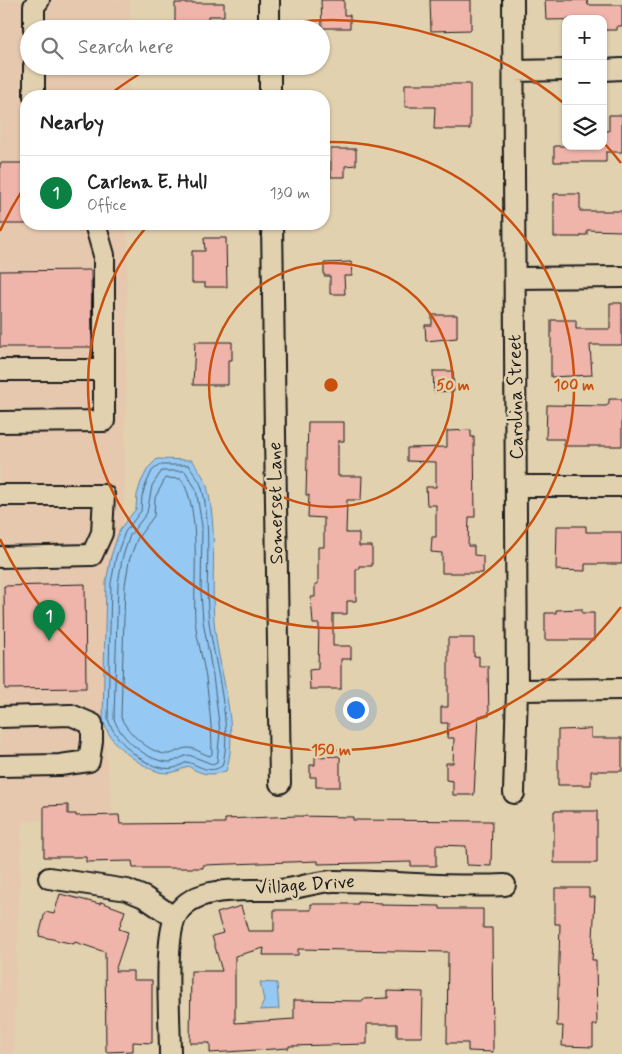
<!DOCTYPE html>
<html lang="en">
<head>
<meta charset="utf-8">
<style>
  :root { --surface:#fff; --page:#f2f2f2; --text:#222; --muted:#767676; --line:#e0e0e0; --accent:#0b8043 }
  body { margin:0; font-family:Mynerve,sans-serif; background:var(--page); color:var(--text) }
  .controls { position:absolute; right:15px; top:15px; display:grid; overflow:hidden; border-radius:10px; box-shadow:0 1px 4px #0004 }
  .controls button { width:45px; height:45px; display:grid; place-items:center; padding:0; border:0; border-bottom:1px solid var(--line); background:var(--surface); color:var(--text); font:25px sans-serif }
  .you { position:absolute; left:355px; top:709px; width:18px; height:18px; margin:-12px; border:4px solid #fff; border-radius:50%; background:#1a73e8; box-shadow:0 0 0 8px #1a73e833 }
  .badge { display:grid; place-items:center; width:32px; height:32px; border-radius:50%; background:var(--accent); color:#fff; font-size:16px; font-weight:700 }
  .pin { position:absolute; translate:-50% -41px; filter:drop-shadow(0 1px 2px #0008) }
  .pin::after { content:''; position:absolute; top:26px; width:18px; height:15px; background:inherit; clip-path:polygon(0 0,100% 0,50% 100%) }
  .list { margin:0; padding:0; list-style:none }
  h2 { display:flex; justify-content:space-between; align-items:center; height:65px; margin:0; padding:0 20px; font-size:21px }
  h2 small { font-size:16px; font-weight:400; color:var(--muted) }
  .list li { display:grid; grid-template-columns:32px 1fr auto; gap:15px; align-items:center; box-sizing:border-box; height:75px; padding:0 20px; border-top:1px solid var(--line) }
  .list b { display:block; font-size:19px; white-space:nowrap }
  .list p { margin:0; font-size:16px; white-space:nowrap; color:var(--muted) }
  .list em { font-size:16px; font-style:normal; color:var(--muted) }
  .icon { flex:none; width:28px; height:28px; fill:none; stroke:currentColor; stroke-width:2; stroke-linecap:round; stroke-linejoin:round }
  .map { position:relative; flex:none; width:622px; height:1054px; overflow:hidden }
  .search { position:absolute; background:var(--surface); box-shadow:0 1px 4px #0004; left:20px; top:20px; width:310px; height:55px; display:flex; align-items:center; gap:12px; box-sizing:border-box; padding:0 18px; border-radius:28px; color:var(--muted); font-size:19px }
  .panel { position:absolute; background:var(--surface); box-shadow:0 1px 4px #0004; left:20px; top:90px; width:310px; height:140px; border-radius:20px }
  .map>svg:first-child { display:block }
  .built { fill:#e6c8ae }
  .water { fill:#95c8f2; stroke:#65839c }
  .lines { fill:none; stroke-linecap:round; stroke-linejoin:round }
  .shore { stroke:#4c6172; stroke-width:1 }
  .building { fill:#efb4aa; stroke:#1c1c1c }
  .minor-casing { stroke:#1c1c1c; stroke-width:24 }
  .minor { stroke:#e2d1af; stroke-width:20 }
  .ring { fill:none; stroke:#c9500e; stroke-width:2.5 }
  .labels { text-anchor:middle; dominant-baseline:central; stroke-width:5; stroke-linejoin:round; paint-order:stroke }
  .street-label { font-size:19px; fill:#1c1c1c; stroke:#e2d1af }
  .centre { fill:#c9500e; stroke:#e2d1af; stroke-width:2.5 }
  .ring-label { font-size:15px; text-anchor:middle; font-weight:bold; fill:#c9500e; stroke:#e2d1af; stroke-width:5; stroke-linejoin:round; paint-order:stroke }
</style>
</head>
<body>
<div class="map">
<svg width="622" height="1054" viewBox="0 0 622 1054">
  <rect width="100%" height="100%" fill="#e2d1af"/>
  <filter id="ink" filterUnits="userSpaceOnUse"><feTurbulence type="fractalNoise" baseFrequency=".02" numOctaves="2"/><feDisplacementMap in="SourceGraphic" scale="10" xChannelSelector="R" yChannelSelector="G"/><feConvolveMatrix kernelMatrix="1 2 1 2 8 2 1 2 1" color-interpolation-filters="sRGB"/></filter>
  <g filter="url(#ink)">
    <path class="built" d="M0,0H130V29H29V66H129V96H26V224H128L124,525L120,529L111,556L106,583L103,720L112,813L22,822L13,1054H0Z"/>
    <path class="water" d="M157,459L192,460C197,467 205,478 207,486C218,530 211,576 214,620C217,667 241,726 226,771C210,776 202,775 188,766C167,778 156,773 137,761C120,749 109,740 103,720L106,583L111,556L120,529L136,509L137,495L141,482L148,468Z
      M260,982L277,983L279,1009L260,1010L264,1001Z"/>
    <g class="lines">
      <path class="shore" d="M160,465H189C193,472 200,481 202,488C213,532 204,578 209,622C214,661 234,730 222,766C210,774 201,767 188,762C183,763 179,767 174,768C149,773 115,742 108,719L111,583L116,557L125,532L141,511L142,496L146,484L152,471Z
        M162,471H185L196,489L202,526L201,593L203,621L213,676L220,731L217,762L212,764L189,755C182,756 177,761 171,762C149,763 120,738 114,719L118,584L122,559L130,535L147,513L152,486Z
        M166,478L181,479C202,509 193,583 195,621C197,640 203,659 206,678C209,702 212,729 212,754L210,756C202,754 196,748 188,748C180,748 176,753 169,754C153,756 126,732 121,717L125,585L129,561L137,539L154,516L155,498Z"/>
    </g>
    <path class="building" d="M321,0H344V15H350V28H322Z
      M430,0H471V30L431,31Z
      M545,0H587L588,5H622V26H617V30H603V19L546,20Z
      M175,3H224V16H208V25L175,26Z
      M405,84H470V129H434L435,107H405Z
      M609,115H622V152H606V162H554V146H603V131H609Z
      M331,149H356V165L345,166V177H331Z
      M0,163H26V224H0Z
      M554,194H580V211H622V231L587,230V235H581V237H554Z
      M204,238H226L227,287H205V283H192V251H205Z
      M351,262L352,276H344L345,294H330V276H324V263Z
      M91,270L92,347H0V271Z
      M610,303H622V345H590L592,375L551,377V320H576V329H610Z
      M432,315H457V338L426,341L425,325H432Z
      M195,342H232V360H228V385H193Z
      M433,371H453L454,391L434,392Z
      M609,399H622V446H564V439H546L547,405L606,406L609,404Z
      M308,422H344V441H338V476H362L361,500H347L346,533H359V546H372V566H359V569H356V601H347V614H333V646H351V659H341V689H310L309,670L318,669L319,624H313L311,597H315V584H318V547H324V518L308,517L309,495H306Z
      M471,430V437H474L475,517H469L468,546H474V555L483,556V573H442V553L431,552L432,537H436V505H427L426,487H436V462L407,461V448L447,447V431Z
      M557,526H586V532H622V564H585V571L556,570Z
      M85,584L86,688L5,689L4,586Z
      M582,609V613H594V640H545V613H556V610Z
      M448,638H474V657L479,656V666H488L489,716H478L474,795H453V781L446,780V763H453L454,738H447L448,723H441V707H448Z
      M591,729V738H622V771H591V785H558V730Z
      M340,756V787H316V777H310V765H315V757Z
      M68,805V814H76V816L119,815L120,824L225,823V819L296,816L353,817V820L492,821L491,866L467,865L466,846L436,845V866H411V862L318,864V861L203,865V868H133L132,861L86,862V857H44V806Z
      M554,811H597V863H554Z
      M555,888H589V897H595L592,960H596L597,1025H593V1047L562,1046L563,1026H557L560,924H555Z
      M60,894L100,904L101,902L125,911L119,929L128,932L115,971H133V980H152V1043L133,1042V1051L106,1052L105,952L75,942L74,944L39,936L45,912L54,914Z
      M358,902L382,903V905L440,906V909H483V928H492L493,1052L468,1051V1043H447L448,952L298,949V955H263L264,948L235,956V1023L294,1019V1000L363,1001V999L388,998V991L423,992L422,1037H397V1024H367V1044L289,1046V1048L210,1053V1043H190L191,971H222L212,936L223,933L217,913L241,906L248,931H274V910H311V904H358Z"/>
    <g class="lines">
      <g class="minor-casing">
        <path id="minor" d="M269,0V29
          M513,0L517,690L514,793
          M34,29V6L39,0
          M34,66V96
          M270,66V96
          M603,70L622,69
          M514,71L566,70
          M272,224L280,783
          M515,278L622,277
          M0,370H104
          M0,422L104,421V255L95,224
          M517,486H622
          M0,495H104L102,533L92,555L0,557
          M517,690L622,689
          M0,717L71,715L92,724V741L89,761L60,765L0,766
          M49,878L127,890L144,897L175,918
          M170,1054C170,1022 164,945 175,918C190,883 249,891 279,890C298,889 316,881 335,881C392,881 448,888 505,885"/>
      </g>
      <use href="#minor" class="minor"/>
    </g>
  </g>
  <g class="ring">
    <circle cx="331" cy="385" r="122"/>
    <path d="M325 142A243 243 0 1 1 149 224"/>
    <path d="M621 607A365 365 0 0 1 0 539M0 231A365 365 0 0 1 25 186M109 95A365 365 0 0 1 151 67M252 29A365 365 0 0 1 566 105M604 143A365 365 0 0 1 621 163"/>
  </g>
  <g class="labels">
    <g class="street-label">
      <text transform="translate(516 397) rotate(-91)">Carolina Street</text>
      <text transform="translate(276 503) rotate(-91)">Somerset Lane</text>
      <text transform="translate(305 885) rotate(-4)">Village Drive</text>
    </g>
  </g>
  <circle cx="331" cy="385" r="8" class="centre"/>
  <g class="ring-label">
    <text x="453" y="390">50 m</text>
    <text x="574" y="390">100 m</text>
    <text x="331" y="755">150 m</text>
  </g>
</svg>
<div class="controls">
<button>+</button>
<button>−</button>
<button><svg class="icon" aria-label="layers" viewBox="0 0 24 24"><path d="M12 4l9 5-9 5-9-5zM3 14l9 5 9-5"/></svg></button>
</div>
<div class="you"></div>
<div class="pin badge" style="left:49px;top:641px">1</div>
<div class="search"><svg class="icon" aria-label="search" viewBox="0 0 24 24"><circle cx="10" cy="10" r="6"/><path d="M15 15l6 6"/></svg>Search here</div>
<section class="panel">
<h2>Nearby<small></small></h2>
<ul class="list">
<li><span class="badge">1</span><div><b>Carlena E. Hull</b><p>Office</p></div><em>130 m</em></li>
</ul>
</section>
</div>
</body>
</html>
